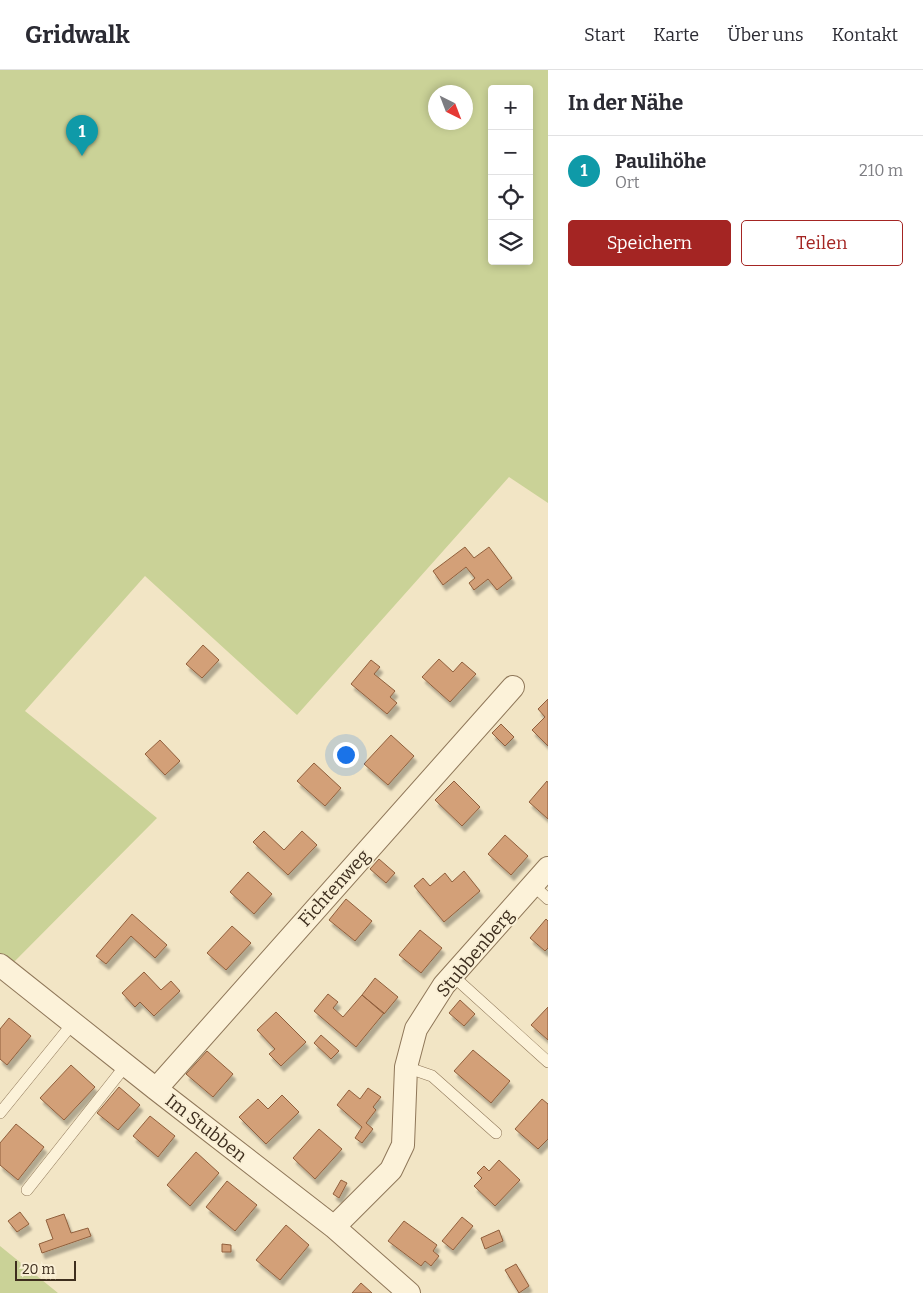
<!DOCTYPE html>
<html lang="de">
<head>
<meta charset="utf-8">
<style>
  :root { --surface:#fff; --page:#f7f7f7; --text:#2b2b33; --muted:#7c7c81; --line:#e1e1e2; --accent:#a42523 }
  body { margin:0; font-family:Bitter,serif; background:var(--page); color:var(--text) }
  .controls { position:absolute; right:15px; top:15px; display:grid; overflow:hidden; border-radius:5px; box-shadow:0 2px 8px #0003 }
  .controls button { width:45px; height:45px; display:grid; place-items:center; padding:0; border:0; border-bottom:1px solid var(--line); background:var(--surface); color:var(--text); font:25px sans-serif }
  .compass { position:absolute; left:428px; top:15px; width:45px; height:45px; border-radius:50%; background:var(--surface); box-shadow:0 2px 8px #0003; rotate:138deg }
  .scale { position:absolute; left:15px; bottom:12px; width:61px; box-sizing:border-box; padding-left:5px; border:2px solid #3e2e1e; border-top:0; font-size:14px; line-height:18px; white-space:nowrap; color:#3e2e1e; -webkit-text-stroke:4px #f9efd5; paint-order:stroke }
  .you { position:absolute; left:345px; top:684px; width:18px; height:18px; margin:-12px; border:4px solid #fff; border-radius:50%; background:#1a73e8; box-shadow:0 0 0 8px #1a73e833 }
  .badge { display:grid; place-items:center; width:32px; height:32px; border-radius:50%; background:var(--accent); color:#fff; font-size:16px; font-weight:700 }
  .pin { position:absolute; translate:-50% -41px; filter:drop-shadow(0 1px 2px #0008) }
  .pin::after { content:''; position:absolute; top:26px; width:18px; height:15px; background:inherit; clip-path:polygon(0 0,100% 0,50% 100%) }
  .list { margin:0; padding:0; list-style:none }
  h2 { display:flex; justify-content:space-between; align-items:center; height:65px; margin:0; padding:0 20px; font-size:21px }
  h2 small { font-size:16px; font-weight:400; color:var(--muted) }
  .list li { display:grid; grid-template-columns:32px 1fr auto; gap:15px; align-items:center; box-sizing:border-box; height:70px; padding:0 20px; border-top:1px solid var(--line) }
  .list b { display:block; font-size:19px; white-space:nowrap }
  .list p { margin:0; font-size:16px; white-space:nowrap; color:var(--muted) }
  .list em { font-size:16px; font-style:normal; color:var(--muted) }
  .actions { display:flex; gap:10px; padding:15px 20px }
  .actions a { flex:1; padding:11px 0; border:1px solid var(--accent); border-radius:5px; text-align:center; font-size:18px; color:var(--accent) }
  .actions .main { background:var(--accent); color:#fff }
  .icon { flex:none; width:28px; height:28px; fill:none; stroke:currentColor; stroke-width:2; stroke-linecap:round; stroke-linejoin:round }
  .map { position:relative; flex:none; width:548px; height:1223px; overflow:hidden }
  header { display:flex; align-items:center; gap:30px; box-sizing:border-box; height:70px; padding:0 25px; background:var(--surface); border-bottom:1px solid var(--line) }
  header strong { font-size:24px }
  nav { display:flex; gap:28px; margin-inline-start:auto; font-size:18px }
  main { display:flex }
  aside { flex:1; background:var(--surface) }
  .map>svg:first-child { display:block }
  .green { fill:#cad297; fill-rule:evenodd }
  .building { fill:#d3a078; stroke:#905f3c; filter:url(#shadow) }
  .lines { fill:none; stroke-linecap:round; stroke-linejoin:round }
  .service-casing { stroke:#8f7759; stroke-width:12 }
  .minor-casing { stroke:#8f7759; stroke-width:24 }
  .service { stroke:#fcf2d9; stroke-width:11 }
  .minor { stroke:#fcf2d9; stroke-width:22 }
  .labels { text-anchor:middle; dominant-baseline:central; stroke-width:4; stroke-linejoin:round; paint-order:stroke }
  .street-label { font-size:18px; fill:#3e2e1e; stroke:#f9efd5 }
</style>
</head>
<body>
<header>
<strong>Gridwalk</strong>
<nav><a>Start</a><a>Karte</a><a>Über uns</a><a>Kontakt</a></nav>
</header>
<main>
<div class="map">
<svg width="548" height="1223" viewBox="0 0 548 1223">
  <defs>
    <filter id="shadow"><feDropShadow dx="3" dy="5.5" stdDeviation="1" flood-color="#0004"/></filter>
  </defs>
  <rect width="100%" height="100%" fill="#f2e5c5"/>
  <path class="green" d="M0,0H548V433L509,407L297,645L145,506L25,641L157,748L6,900L0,895ZM492,19H529V191H492ZM436,22H466V52H436Z
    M0,1176L58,1223H0Z"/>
  <path class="building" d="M465,477L474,488L489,477L512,508L497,520L488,509L474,520L469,513L475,508L466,497L443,515L433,501Z
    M203,575L219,590L202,608L186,594Z
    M439,589L453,602L462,592L476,604L450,632L422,607Z
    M371,590L380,597L374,604L395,621L390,627L397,633L387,644L351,614Z
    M548,629V676L532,660L545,647L538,639Z
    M501,654L514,667L505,676L492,663Z
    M391,665L414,686L388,715L364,694Z
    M160,670L180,691L165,705L145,684Z
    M314,693L341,718L325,736L297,711Z
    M454,711L480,737L462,756L435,730Z
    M547,711L548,713V749L529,732Z
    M264,761L284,780L302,761L317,775L288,805L253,772Z
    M505,765L528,786L511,805L488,784Z
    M379,789L395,803L386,813L370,799Z
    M464,801L480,821L444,852L414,816L423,808L430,816L445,803L452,812Z
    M248,802L272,824L254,844L230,822Z
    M346,829L372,851L355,871L329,850Z
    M132,844L167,875L155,888L131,866L106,894L96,886Z
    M546,849L548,851V878L545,881L530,868Z
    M232,856L251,873L226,900L207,883Z
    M420,860L442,878L421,903L399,885Z
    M144,902L161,920L171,911L180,921L154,946L140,932L135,937L122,923Z
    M375,908L398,927L384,944L362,925Z
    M328,924L338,932L333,938L343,947L362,925L384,943L356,977L314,941Z
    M460,930L475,944L464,956L449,943Z
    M548,937V970L531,955Z
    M276,942L306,972L281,996L269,984L275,979L257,960Z
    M9,948L31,966L7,995L0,989V959Z
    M321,965L339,981L331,989L314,973Z
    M473,980L510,1011L491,1033L454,1001Z
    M207,981L233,1004L213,1027L186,1004Z
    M71,995L95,1017L64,1050L40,1028Z
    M119,1017L140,1035L118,1060L97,1043Z
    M368,1018L381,1027L373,1037L376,1040L366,1053L373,1059L362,1073L355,1068L362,1057L337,1035L349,1020L360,1029Z
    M282,1025L299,1042L266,1074L239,1047L258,1029L268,1039Z
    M542,1029L548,1034V1069L538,1079L515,1059Z
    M150,1046L175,1066L158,1087L133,1066Z
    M16,1054L44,1077L18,1110L0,1095V1073Z
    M319,1059L342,1079L315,1109L293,1088Z
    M196,1082L219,1103L190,1136L167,1115Z
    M499,1090L520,1110L495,1136L474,1116L482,1108L477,1103L484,1096L489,1101Z
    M341,1110L347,1113L339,1128L333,1124Z
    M227,1111L257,1135L235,1161L206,1137Z
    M20,1142L29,1154L17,1162L8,1151Z
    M64,1144L71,1163L88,1158L91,1166L42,1183L39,1174L53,1169L46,1150Z
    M462,1147L473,1156L453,1180L442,1171Z
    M404,1151L437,1175L433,1181L439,1186L431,1196L425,1191L421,1196L388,1171Z
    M286,1155L309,1175L280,1210L256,1190Z
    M499,1160L503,1171L485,1179L481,1168Z
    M222,1174L231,1175V1182H222Z
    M516,1194L529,1216L519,1223L505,1200Z
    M361,1213L372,1223H352Z"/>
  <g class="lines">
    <g class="service-casing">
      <path id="service" d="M533,815L548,829
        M453,906L548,992
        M406,997L432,1006L496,1063
        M0,1043L73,953
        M27,1120L126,995"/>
    </g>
    <g class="minor-casing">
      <path id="minor" d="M0,895L156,1019L334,1157L409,1223
        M156,1019L513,617
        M334,1157L391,1100L403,1075L406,997L416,959L444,915L548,798"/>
    </g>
    <use href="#service" class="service"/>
    <use href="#minor" class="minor"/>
  </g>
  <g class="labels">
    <g class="street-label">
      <text transform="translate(334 818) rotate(-48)">Fichtenweg</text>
      <text transform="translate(475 883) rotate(-50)">Stubbenberg</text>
      <text transform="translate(206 1058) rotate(38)">Im Stubben</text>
    </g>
  </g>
</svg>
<div class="controls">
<button>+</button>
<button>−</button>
<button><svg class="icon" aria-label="locate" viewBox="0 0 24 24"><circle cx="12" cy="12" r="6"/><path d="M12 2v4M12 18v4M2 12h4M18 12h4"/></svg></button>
<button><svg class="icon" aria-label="layers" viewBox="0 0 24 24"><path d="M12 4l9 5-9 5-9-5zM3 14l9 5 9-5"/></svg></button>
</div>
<svg class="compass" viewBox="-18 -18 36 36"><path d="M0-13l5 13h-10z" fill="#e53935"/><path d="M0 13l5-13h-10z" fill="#7c7c81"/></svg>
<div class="scale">20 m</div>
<div class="you"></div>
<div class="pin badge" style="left:82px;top:86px;background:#0f9aa8">1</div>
</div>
<aside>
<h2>In der Nähe<small></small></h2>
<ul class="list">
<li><span class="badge" style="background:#0f9aa8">1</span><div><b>Paulihöhe</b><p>Ort</p></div><em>210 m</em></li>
</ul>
<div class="actions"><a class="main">Speichern</a><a>Teilen</a></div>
</aside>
</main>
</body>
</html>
